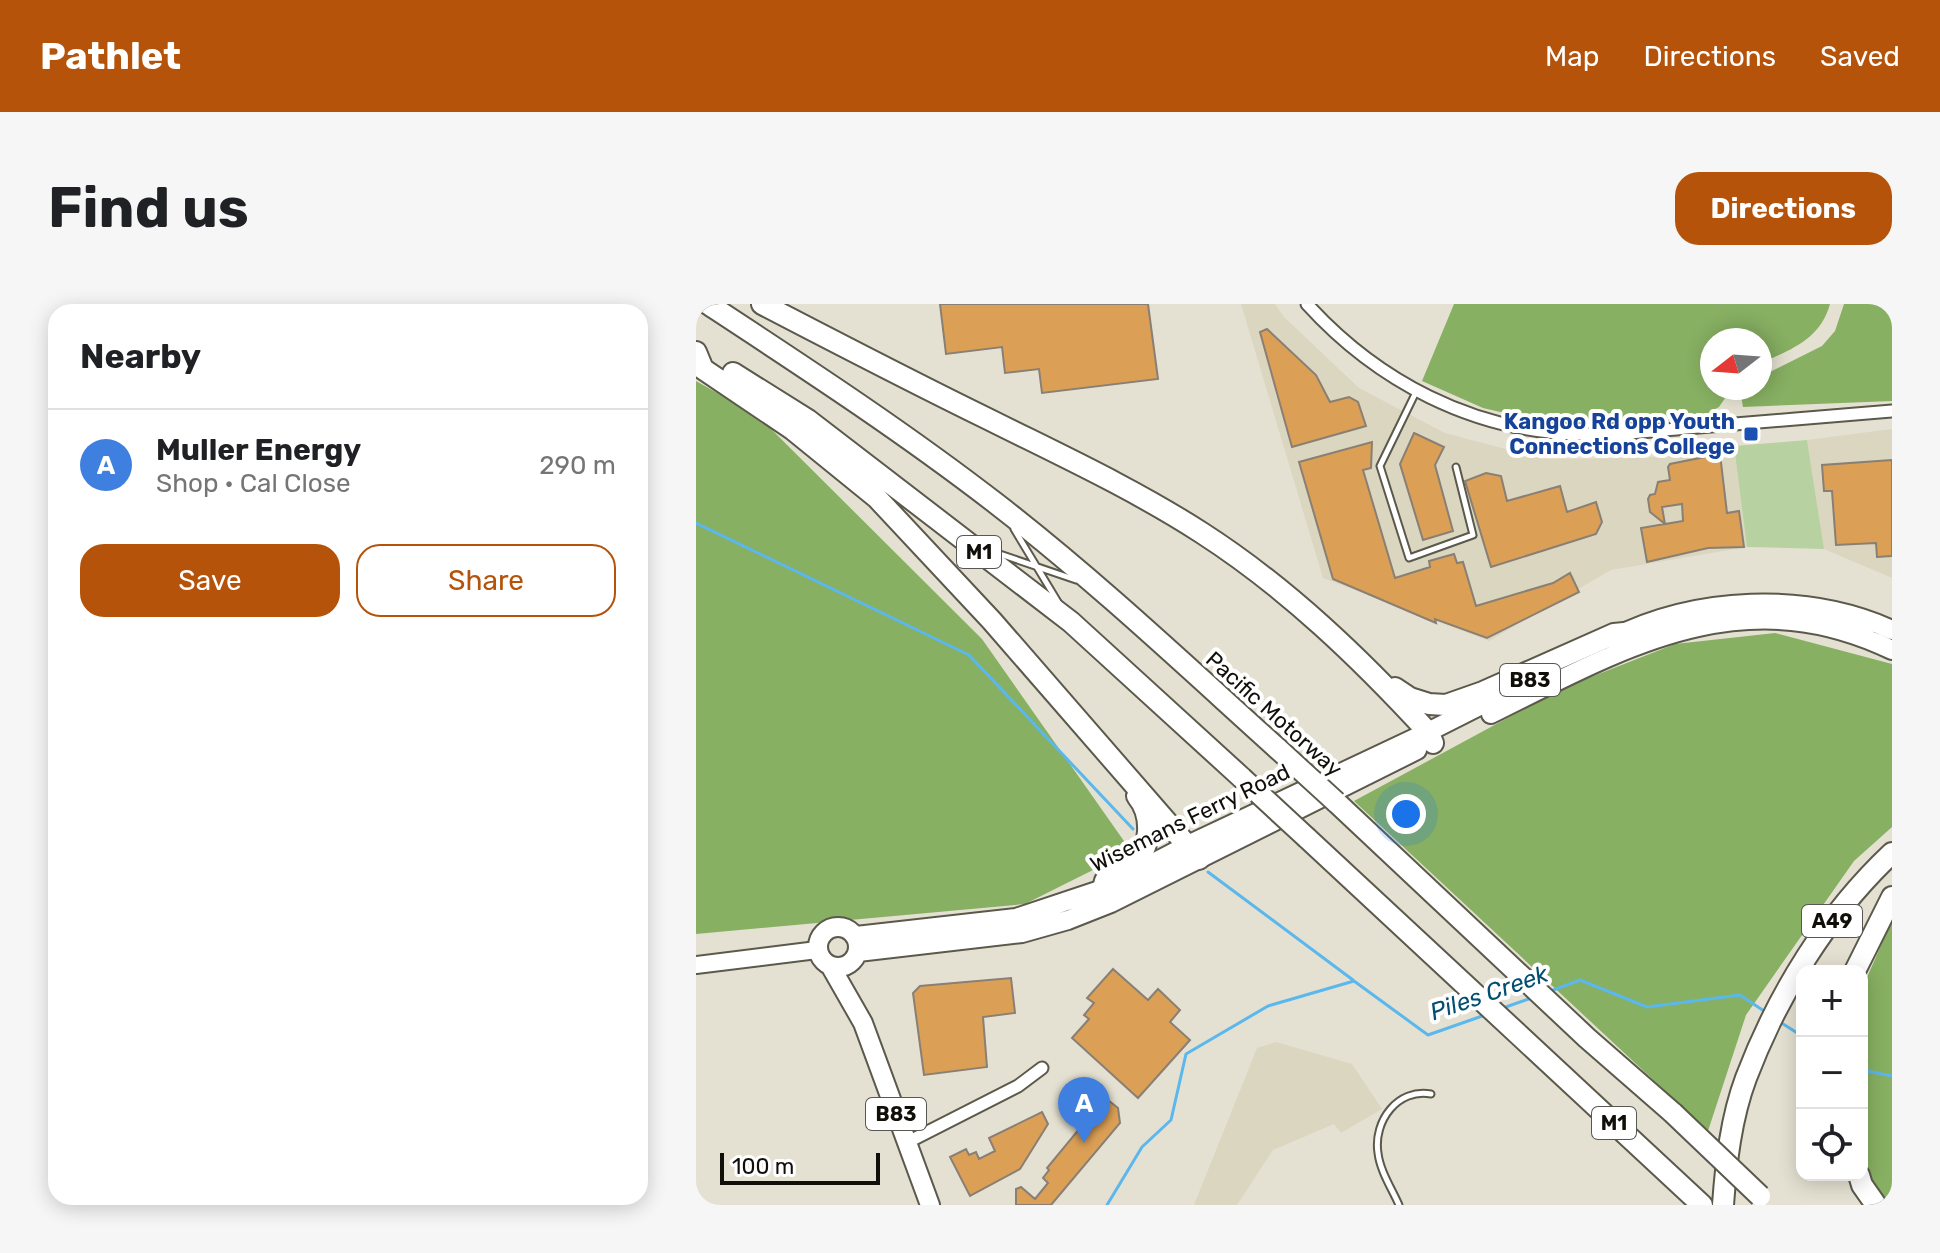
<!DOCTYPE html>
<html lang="en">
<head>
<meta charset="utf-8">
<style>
  :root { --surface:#fff; --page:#f6f6f6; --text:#202124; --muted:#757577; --line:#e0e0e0; --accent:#b45309 }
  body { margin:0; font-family:Rubik,sans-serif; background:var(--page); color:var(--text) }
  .controls { position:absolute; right:24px; bottom:24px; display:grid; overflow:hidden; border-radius:16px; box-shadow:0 4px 20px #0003 }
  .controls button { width:72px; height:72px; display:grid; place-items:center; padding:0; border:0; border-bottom:2px solid var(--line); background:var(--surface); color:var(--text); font:40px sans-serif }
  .compass { position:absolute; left:1004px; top:24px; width:72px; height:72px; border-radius:50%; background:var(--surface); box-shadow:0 4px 20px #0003; rotate:253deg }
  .scale { position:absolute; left:24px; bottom:20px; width:160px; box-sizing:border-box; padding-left:8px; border:4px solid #100f0a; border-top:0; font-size:22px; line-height:28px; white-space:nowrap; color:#100f0a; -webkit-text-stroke:6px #fff; paint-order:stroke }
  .you { position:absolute; left:710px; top:510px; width:28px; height:28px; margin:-20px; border:6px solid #fff; border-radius:50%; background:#1a73e8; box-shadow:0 0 0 12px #1a73e833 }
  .badge { display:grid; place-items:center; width:52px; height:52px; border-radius:50%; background:var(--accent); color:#fff; font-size:26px; font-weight:700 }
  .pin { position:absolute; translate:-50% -66px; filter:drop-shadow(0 2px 4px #0008) }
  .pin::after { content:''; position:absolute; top:42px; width:28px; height:24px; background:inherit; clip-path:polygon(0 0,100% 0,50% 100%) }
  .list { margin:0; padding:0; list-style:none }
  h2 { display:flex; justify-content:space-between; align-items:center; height:104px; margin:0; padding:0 32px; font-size:34px }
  h2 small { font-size:26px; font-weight:400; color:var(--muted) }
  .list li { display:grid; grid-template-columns:52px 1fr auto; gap:24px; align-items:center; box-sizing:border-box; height:112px; padding:0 32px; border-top:2px solid var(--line) }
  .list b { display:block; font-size:30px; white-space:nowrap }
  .list p { margin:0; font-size:26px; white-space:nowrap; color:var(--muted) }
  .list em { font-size:26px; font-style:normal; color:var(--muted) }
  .actions { display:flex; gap:16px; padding:24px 32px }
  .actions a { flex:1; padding:18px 0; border:2px solid var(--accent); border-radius:24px; text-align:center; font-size:28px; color:var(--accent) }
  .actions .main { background:var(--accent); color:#fff }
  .icon { flex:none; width:44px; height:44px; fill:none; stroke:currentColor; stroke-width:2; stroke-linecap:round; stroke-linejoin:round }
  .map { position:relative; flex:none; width:1196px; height:901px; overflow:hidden; border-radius:24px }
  header { display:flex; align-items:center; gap:48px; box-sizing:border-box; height:112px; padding:0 40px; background:var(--accent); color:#fff }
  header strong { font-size:38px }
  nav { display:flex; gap:44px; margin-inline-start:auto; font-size:28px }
  .intro { display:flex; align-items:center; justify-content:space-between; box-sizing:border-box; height:192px; padding:0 48px }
  h1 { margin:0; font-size:56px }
  .button { padding:20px 36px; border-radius:24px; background:var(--accent); color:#fff; font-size:28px; font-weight:700 }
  main { display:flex; gap:48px; padding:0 48px }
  aside { flex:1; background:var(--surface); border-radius:24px; box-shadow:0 4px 20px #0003 }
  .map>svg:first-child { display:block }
  .built { fill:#dbd6c0 }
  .green { fill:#b7d2a0 }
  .forest { fill:#87b062 }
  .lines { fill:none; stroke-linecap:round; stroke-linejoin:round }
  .stream { stroke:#5bb7ec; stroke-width:3 }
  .building { fill:#dba055; stroke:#897f74; stroke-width:2; fill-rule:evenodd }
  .service-casing { stroke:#5b594b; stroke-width:9 }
  .minor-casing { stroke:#5b594b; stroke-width:15 }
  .secondary-casing { stroke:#5b594b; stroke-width:20 }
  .primary-casing { stroke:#5b594b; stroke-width:22 }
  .motorway-casing { stroke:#5b594b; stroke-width:24 }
  .path { stroke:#a09d91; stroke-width:2; stroke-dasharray:2 6; stroke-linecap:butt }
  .service { stroke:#fff; stroke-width:5 }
  .minor { stroke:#fff; stroke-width:11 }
  .secondary { stroke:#fff; stroke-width:16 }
  .primary { stroke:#fff; stroke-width:18 }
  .motorway { stroke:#fff; stroke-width:20 }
  .motorway-bridge-casing { stroke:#5b594b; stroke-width:24; stroke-linecap:butt }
  .motorway-bridge { stroke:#fff; stroke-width:20 }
  .transit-dot { fill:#1a4fb4; stroke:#fff; stroke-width:3 }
  .labels { text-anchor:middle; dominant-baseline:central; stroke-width:8; stroke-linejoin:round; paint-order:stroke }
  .shield { fill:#fff; stroke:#585754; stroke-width:2 }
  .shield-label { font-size:20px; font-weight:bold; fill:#100f0a }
  .transit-label { font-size:22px; font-weight:bold; fill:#164399; stroke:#fff; text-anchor:end }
  .street-label { font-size:22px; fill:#100f0a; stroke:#fff }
  .water-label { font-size:24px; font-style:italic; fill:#004e71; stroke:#fff }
</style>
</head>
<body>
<header>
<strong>Pathlet</strong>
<nav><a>Map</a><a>Directions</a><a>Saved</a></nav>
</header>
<div class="intro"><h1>Find us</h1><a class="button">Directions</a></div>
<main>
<aside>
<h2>Nearby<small></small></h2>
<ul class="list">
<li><span class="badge" style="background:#3f7fe0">A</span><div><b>Muller Energy</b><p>Shop · Cal Close</p></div><em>290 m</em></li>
</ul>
<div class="actions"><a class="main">Save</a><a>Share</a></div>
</aside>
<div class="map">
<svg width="1196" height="901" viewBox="0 0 1196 901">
  <rect width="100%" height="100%" fill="#e5e1d2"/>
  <path class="built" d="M545,0H579L588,13L663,84L749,129L847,155L948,154L1038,142L1051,243L915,266L793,337L627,274Z
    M1196,125V274L1128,245L1111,136Z
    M580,738L656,760L686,805L645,829L638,820L577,846L541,901H498L561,744Z"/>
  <path class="green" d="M1111,136L1128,245L1051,243L1038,142Z"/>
  <path class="forest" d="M758,0H1134C1124,36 1095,45 1064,60V36H1016V84H1036L1023,103L1007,112L989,117L888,121L843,117L787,104L726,77Z
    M1148,0H1196V97L1047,103L1045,92L1051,84H1064V73L1126,42L1139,27Z
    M0,77L62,112L286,335L435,547L329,600L0,630Z
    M1079,329L1196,360V523L1158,557L1050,711L1012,827L658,497L867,384L979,340Z
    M1196,616V901H1191L1175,876L1166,838V685Z"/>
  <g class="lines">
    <path class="stream" d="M0,219L273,351L437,525
      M512,568L657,676
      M852,688L884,676L951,703L1044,691L1071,709
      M807,704L838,693
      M1084,718L1106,732
      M1166,766L1196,772
      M411,901L446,843L475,816L490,750L572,702L658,677L732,731L789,711"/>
  </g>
  <path class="building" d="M244,0H452L462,75L346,89L343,65L309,69L306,43L250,50Z
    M571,25L620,71L634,98L653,93L662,98L670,122L596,143L564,28Z
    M718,129L748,143L739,161L757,227L727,236L704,160Z
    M676,138L675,164L667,166L699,274L734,263L733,257L758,250L761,259L767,258L780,302L857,279L874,269L883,288L791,334L739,315L740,319L637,275L603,158Z
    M1024,150L1031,209L1043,207L1048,243L1012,244L951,258L945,224L969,220L954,208L952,195L954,191L959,190L962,178L974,176L972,163L974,160ZM986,200L987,217L969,220L966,203Z
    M1196,156V252L1181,253L1180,239L1140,241L1136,187H1128L1126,161Z
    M790,169L805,172L811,197L864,182L871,208L900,198L906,218L900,230L795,263L769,177Z
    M417,665L452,696L462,685L484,706L474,718L494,736L442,794L376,734L393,715L388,711L398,699L391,694Z
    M315,674L319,709L287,713L291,763L228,771L217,689L224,682Z
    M397,784L422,804L424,819L355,901H320V885L325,883L339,895L352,879L347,874L353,866L351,864L399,806L394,802L391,790Z
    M346,808L352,820L324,865L274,892L254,853L270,845L273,851L280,848L283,855L299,847L293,834Z"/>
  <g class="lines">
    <g class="service-casing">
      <path id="service" d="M720,88L684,162L713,254L777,231L760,163
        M318,225L362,298
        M295,247L380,276
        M703,901C696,885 684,867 682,849C677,817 702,784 735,790"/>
    </g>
    <g class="minor-casing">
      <path id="minor" d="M611,0C681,77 776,127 882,130C922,132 963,126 1003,123C1067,118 1132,112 1196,107
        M210,839L322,782L346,764"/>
    </g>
    <g class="secondary-casing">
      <path id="secondary" d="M0,661L121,646"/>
    </g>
    <g class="primary-casing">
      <path id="primary" d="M915,335C999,292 1110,287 1196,326
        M795,410C928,344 1046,274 1196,346
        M122 643a20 20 0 1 1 40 0a20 20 0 1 1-40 0Z
        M160,632L320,614L407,585L492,541L732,428L825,381
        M162,648L326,629L372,616L415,599L721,446
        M135,663L167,719L234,901"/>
    </g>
    <g class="motorway-casing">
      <path id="motorway" d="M12,0C111,65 209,129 302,201C400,277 490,362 582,445
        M66,0C141,39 216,78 292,115C364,151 438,185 506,229C590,283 664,354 732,428L737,439
        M0,48L7,65L96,125L181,194L296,317L503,555
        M37,69L112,116L375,318L546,474
        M699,384L714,394L733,400L750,401L787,388L918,330L928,329
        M640,498L891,734L977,809
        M611,534L1006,901
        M407,585L409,577C417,572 428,567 436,561C456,545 457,511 441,492
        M1159,667L1196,593
        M1163,871L1166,881L1180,901
        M1027,901C1030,859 1035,814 1050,774C1082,690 1131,610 1196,549"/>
    </g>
    <path class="path" d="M1023,0H1030"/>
    <use href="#service" class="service"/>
    <use href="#minor" class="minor"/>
    <use href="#secondary" class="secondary"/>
    <use href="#primary" class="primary"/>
    <use href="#motorway" class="motorway"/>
    <g class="motorway-bridge-casing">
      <path id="motorway-bridge" d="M582,445L640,498
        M546,474L611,534
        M977,809L1064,892"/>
    </g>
    <use href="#motorway-bridge" class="motorway-bridge"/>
  </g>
  <rect class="transit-dot" x="1047" y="122" width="16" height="16" rx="4"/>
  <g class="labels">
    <g class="shield">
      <rect x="261" y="232" width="44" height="32" rx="6"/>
      <rect x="804" y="360" width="60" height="32" rx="6"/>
      <rect x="1106" y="601" width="60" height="32" rx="6"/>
      <rect x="170" y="794" width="60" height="32" rx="6"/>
      <rect x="896" y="803" width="44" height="32" rx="6"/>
    </g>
    <g class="shield-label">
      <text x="283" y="248">M1</text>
      <text x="834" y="376">B83</text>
      <text x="1136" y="617">A49</text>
      <text x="200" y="810">B83</text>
      <text x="918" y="819">M1</text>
    </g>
    <g class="transit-label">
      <text x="1039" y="117">Kangoo Rd opp Youth<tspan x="1039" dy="25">Connections College</tspan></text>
    </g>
    <g class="street-label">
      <text transform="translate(578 410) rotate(42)">Pacific Motorway</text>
      <text transform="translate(494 514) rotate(-26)">Wisemans Ferry Road</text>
    </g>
    <g class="water-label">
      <text transform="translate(793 689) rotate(-19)">Piles Creek</text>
    </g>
  </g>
</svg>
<div class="controls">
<button>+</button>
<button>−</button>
<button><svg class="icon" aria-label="locate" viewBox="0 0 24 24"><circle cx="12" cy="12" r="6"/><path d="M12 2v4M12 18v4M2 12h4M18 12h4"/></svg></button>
</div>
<svg class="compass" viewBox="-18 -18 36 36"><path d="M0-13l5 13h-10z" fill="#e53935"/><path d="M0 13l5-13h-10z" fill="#757577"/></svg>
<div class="scale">100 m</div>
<div class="you"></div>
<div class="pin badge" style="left:388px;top:839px;background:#3f7fe0">A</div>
</div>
</main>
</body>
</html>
